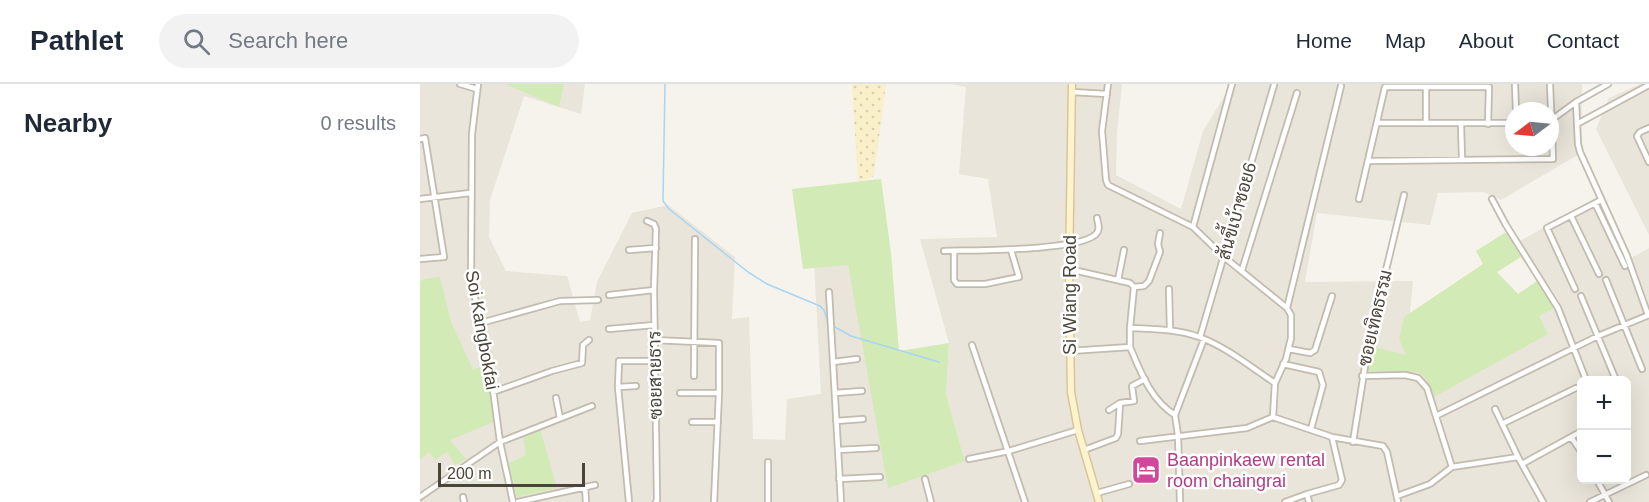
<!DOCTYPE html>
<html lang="en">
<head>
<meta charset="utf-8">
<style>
  :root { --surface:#fff; --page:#f2f2f3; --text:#1f2937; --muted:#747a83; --line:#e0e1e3 }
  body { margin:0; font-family:Arial,Sarabun,sans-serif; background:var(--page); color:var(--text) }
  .controls { position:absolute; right:18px; bottom:18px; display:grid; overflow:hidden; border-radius:9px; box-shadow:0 6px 24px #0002 }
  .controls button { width:54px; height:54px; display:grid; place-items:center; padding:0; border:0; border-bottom:2px solid var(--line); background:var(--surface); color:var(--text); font:30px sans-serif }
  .compass { position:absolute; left:1085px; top:18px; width:54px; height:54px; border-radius:50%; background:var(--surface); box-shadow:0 6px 24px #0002; rotate:254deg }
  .scale { position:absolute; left:18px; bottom:15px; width:147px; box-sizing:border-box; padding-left:6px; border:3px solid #4b4439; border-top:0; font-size:16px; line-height:21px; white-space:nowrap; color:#4b4439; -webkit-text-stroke:4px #fff; paint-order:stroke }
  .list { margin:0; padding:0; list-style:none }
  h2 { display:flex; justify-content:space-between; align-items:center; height:78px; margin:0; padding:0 24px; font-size:26px }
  h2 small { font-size:20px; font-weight:400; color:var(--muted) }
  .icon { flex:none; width:33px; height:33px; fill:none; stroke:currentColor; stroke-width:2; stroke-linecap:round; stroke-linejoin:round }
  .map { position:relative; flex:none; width:1229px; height:418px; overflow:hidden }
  header { display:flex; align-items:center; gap:36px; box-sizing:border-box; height:84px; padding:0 30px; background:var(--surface); border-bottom:2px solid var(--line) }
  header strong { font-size:28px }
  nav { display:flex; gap:33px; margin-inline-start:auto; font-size:21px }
  .search { width:420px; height:54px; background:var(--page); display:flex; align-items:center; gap:15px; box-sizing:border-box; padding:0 21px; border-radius:33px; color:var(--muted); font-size:22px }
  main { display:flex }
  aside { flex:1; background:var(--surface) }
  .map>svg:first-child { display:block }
  .residential { fill:#eae5da; fill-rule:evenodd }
  .grass { fill:#d2eab5 }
  .sand { fill:url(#sand-dots) }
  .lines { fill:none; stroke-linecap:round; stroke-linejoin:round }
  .stream { stroke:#a9d4f2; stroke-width:1.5 }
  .street-casing { stroke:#c2bbae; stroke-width:8 }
  .secondary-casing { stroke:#d6c79b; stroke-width:9 }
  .street { stroke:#fff; stroke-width:4.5 }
  .secondary { stroke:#fff3cd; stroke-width:6 }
  .labels { text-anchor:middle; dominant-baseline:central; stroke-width:5; stroke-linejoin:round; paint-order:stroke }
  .street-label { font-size:18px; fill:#4b4439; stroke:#fff }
  .hotel-label { font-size:18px; fill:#b23c85; stroke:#fff; text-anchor:start }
</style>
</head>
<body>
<header>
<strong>Pathlet</strong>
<div class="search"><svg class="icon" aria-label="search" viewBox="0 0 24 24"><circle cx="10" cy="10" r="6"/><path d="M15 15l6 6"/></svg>Search here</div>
<nav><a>Home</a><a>Map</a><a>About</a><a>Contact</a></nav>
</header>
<main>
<aside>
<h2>Nearby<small>0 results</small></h2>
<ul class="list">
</ul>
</aside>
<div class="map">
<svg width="1229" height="418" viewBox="0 0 1229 418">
  <defs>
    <pattern id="sand-dots" width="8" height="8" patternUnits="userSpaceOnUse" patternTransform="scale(1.5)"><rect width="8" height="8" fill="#f9efc9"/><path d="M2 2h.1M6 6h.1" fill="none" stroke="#d7cead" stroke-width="1.8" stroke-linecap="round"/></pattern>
  </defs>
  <rect width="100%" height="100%" fill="#f6f3ec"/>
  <path class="residential" d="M0,0H165L161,30L104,12L70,116L69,153L86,187L147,192L160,238L170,236L177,198L212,129L248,121L315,173L312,235L329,233L333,355L365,356L367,315L401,310L394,177L426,174L449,260L545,377L526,310L529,259L500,155L577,153L568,95L539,90L546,3L531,0H702L697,49L696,91L761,125L783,47L812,0H1162L1161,69L1081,116L1063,108L1018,109L1010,141L897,129L885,198L993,197L986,268L1107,238L1139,218L1100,157L1176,114L1206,177L1229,164V418H0ZM1094,27H1130V63H1094ZM1162,296H1206V396H1162Z
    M1220,0H1229V151L1176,45L1189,14Z"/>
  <path class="grass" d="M85,0H144L139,23Z
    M461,95L471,169L479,267L529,259L526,310L545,377L468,404L428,181L383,185L372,105Z
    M1086,148L1101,173L1077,188L1098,210L1117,197L1134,224L1119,232L1128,250L1014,313L1005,293L997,288L948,287L946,284L951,262L986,271L979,255L984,233L1063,180L1056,167Z
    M20,193L31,238L53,286L68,280L76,337L30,356L46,375L35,381L27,368L15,376L9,368L0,376V198L4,195Z
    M120,345L137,404L97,413L89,379L106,371L103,351Z"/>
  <path class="sand" d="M432,0H466L454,92L438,98Z"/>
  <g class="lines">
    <path class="stream" d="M245,0L243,117L249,125L328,188L347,200L400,222L404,226L408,239
      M415,243L431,252L519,278"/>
    <g class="street-casing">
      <path id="street" d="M40,0L57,5
        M58,0L52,50L51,196L69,275L80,358L93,418
        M688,0L682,47L686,96L688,101L773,143L804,173L867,224L871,231V254L866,275L855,299L853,333
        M1095,0L1096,27
        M652,8L687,10
        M1156,18L1158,60L1160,68L1207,172L1228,231
        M1130,37L1156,18L1188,0
        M957,39H1094
        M1006,39V3
        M1041,40L1042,76
        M1157,40L1229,1
        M1229,44L1220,48L1217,52L1229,78
        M0,55L5,54L24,173L0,175
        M948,77L1133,75L1130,0
        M0,115L50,109
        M939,115L965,3H1069L1068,40
        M1072,115L1086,141L1138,224L1166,296
        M1175,119L1205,182
        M1151,132L1179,190
        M227,137L234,140L236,145L234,206L237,416L236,418
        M773,143L812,0
        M209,166L236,164
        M524,167C553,166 656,167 675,151C681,146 678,140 677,134
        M534,167V196L537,200H565L599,193L591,166
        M649,185L710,199L714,203L710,244C733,245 757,245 779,253C805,262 832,284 855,299
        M822,186L877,9
        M698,196L704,166
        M1186,196L1222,285
        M714,203L724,202L729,197L740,168L738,160L740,149
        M749,205L750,246
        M1155,205L1127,144L1181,116
        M409,208L421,418
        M189,211L234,206
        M1161,212L1196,296
        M867,224L921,2
        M61,239L140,217L178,216
        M189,245L234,241
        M780,253L854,1
        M234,256L299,259V309L294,418
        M552,261L605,418
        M710,263V244
        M869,265L890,269L895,266L912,212
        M650,267L710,263C721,289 731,316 755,331
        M413,278L437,275
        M863,280L899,288L903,301L891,345
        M274,292L275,155
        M942,292L985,291L998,294L1007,304L1032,383
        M198,303L216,302
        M73,308L132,287L162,279L163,261L169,256
        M260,309H299
        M415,309L442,307
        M136,314L140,334
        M1075,325L1098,373L1123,418
        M689,326L700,319L714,317L712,302L725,295
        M1016,332L1178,252L1229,231
        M853,333L912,353L963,362L967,368L978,418
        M416,337L443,335
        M272,338H298
        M1082,340L1156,304
        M1151,353L1162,369
        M720,357L827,344L853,333
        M933,358L949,257L984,111
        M418,366L456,364
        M664,366L696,354L698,350L700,319
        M549,375L589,367L658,346
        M348,378V418
        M1102,380L1162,347
        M419,395L460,393
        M505,395L511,418
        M1177,396L1189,418
        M165,403L166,418
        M677,409L709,400
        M977,412L1010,400L1032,383L1098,373
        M0,413L80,358L172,322
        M43,413L44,418
        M98,418L175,401
        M209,418L198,303L199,277H235
        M760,418L758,351L755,331L784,255
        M865,418L887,410
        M889,418L887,410L919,401L922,396L912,353
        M1170,418L1226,391"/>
    </g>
    <g class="secondary-casing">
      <path id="secondary" d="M652,0L649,185L651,308L658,346L679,418"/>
    </g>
    <use href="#street" class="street"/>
    <use href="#secondary" class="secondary"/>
  </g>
  <defs>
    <g id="hotel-square" transform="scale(1.5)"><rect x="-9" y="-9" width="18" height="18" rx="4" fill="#d1479c" stroke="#fff"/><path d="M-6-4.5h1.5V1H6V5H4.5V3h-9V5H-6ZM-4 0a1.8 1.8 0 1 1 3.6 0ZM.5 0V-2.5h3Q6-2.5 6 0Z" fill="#fff"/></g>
  </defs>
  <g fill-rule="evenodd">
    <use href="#hotel-square" x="726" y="386"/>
  </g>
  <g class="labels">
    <g class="street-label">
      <text transform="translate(817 127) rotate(-74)">สันขี้เบ้าซอย6</text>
      <text transform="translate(650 211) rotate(-90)">Si Wiang Road</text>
      <text transform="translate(955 234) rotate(-77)">ซอยเทิดธรรม</text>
      <text transform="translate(62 246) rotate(80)">Soi Kangbokfai</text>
      <text transform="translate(235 291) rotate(-91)">ซอยสายธาร</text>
    </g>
    <g class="hotel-label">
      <text x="747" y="376">Baanpinkaew rental<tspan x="747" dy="21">room chaingrai</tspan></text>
    </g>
  </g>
</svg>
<div class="controls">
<button>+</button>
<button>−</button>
</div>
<svg class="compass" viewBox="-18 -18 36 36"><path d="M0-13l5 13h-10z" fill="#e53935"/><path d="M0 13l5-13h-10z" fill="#747a83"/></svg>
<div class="scale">200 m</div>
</div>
</main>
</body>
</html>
